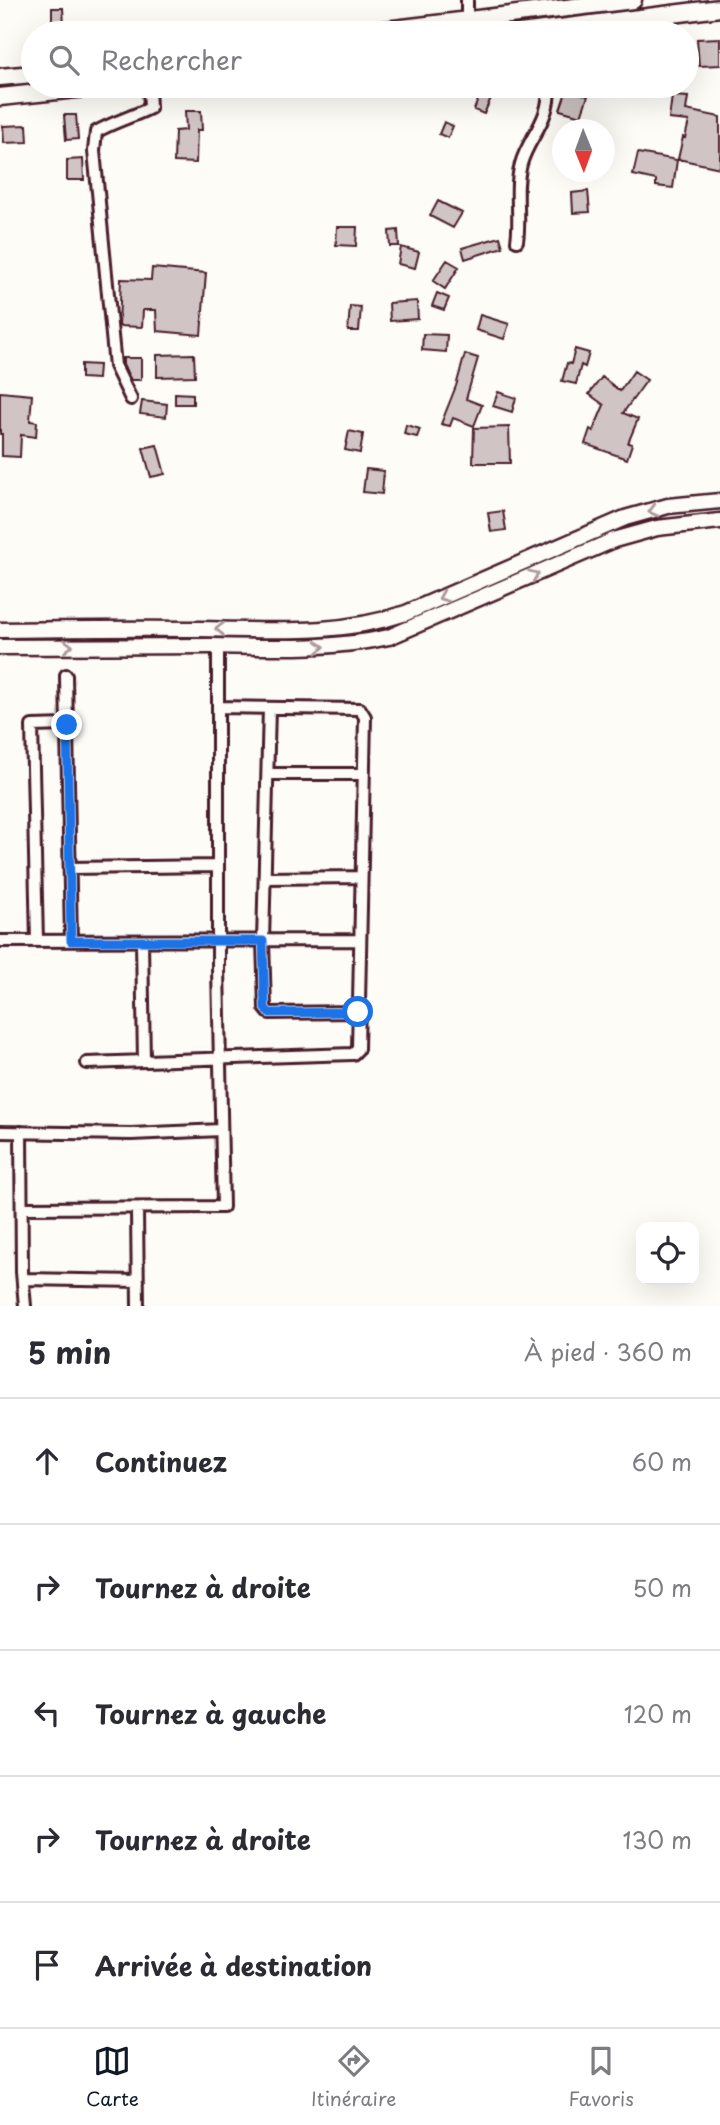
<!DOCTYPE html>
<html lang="fr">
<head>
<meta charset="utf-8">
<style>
  :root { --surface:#fff; --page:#f2f2f3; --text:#2b2b33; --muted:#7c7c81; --line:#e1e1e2; --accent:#111827 }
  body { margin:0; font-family:"Playpen Sans",sans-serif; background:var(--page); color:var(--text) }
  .controls { position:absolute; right:21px; bottom:21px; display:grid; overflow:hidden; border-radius:14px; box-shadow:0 7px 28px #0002 }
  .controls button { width:63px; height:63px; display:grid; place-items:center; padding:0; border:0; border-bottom:2px solid var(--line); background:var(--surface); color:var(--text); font:35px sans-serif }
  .compass { position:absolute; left:552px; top:119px; width:63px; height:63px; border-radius:50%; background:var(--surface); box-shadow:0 7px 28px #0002; rotate:179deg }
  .stop { position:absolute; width:21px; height:21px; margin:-16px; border:5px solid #1a73e8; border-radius:50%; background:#fff }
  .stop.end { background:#1a73e8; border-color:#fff; box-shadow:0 2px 7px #0008 }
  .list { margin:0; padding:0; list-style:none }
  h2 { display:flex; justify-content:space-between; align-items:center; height:91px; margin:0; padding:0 28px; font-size:30px }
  h2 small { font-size:23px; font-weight:400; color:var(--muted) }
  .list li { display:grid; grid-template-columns:46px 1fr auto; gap:21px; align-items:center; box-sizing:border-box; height:126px; padding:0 28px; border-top:2px solid var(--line) }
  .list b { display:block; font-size:26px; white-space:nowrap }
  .list em { font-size:23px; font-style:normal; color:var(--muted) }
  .icon { flex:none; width:38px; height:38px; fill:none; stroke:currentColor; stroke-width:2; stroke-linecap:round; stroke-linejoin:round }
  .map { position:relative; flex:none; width:720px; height:1306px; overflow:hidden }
  .search { position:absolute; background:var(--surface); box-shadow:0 7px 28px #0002; left:21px; right:21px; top:21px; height:77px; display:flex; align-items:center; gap:18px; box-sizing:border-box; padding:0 24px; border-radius:38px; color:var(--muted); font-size:26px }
  .sheet { height:721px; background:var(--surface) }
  nav { display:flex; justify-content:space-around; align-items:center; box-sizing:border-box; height:98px; border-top:2px solid var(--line); background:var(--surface); font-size:19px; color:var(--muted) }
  nav a { display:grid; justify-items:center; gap:4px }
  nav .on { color:var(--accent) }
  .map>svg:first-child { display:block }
  .building { fill:#d0c5c4; stroke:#4a1f2b; stroke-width:2 }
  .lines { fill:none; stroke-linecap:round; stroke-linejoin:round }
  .street-casing { stroke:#4a1f2b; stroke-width:16 }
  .secondary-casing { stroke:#4a1f2b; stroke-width:19 }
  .primary-casing { stroke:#4a1f2b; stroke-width:21 }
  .street { stroke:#fdfcf7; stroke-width:10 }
  .secondary { stroke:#fdfcf7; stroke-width:14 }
  .primary { stroke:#fdfcf7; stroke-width:16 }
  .oneway { stroke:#ac999b }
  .route { stroke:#1a73e8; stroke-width:9 }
</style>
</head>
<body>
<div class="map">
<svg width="720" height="1306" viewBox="0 0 720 1306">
  <rect width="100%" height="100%" fill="#fdfcf7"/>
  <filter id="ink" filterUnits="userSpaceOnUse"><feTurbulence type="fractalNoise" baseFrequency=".0143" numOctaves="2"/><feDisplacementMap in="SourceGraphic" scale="14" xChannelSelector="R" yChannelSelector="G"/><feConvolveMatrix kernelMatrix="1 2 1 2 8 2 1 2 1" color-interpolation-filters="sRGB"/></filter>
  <g filter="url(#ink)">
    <path class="building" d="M52,8H63L64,25H52Z
      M720,38V65L699,66L697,39Z
      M567,89L588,96L581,116L560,110Z
      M480,94L491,98L484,114L474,110Z
      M672,96L688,97L686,110L720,117V168L678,159L683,137L685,138L689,121L669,119Z
      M185,111H201L202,130H197L196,163L174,162L175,131L186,130Z
      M64,115H76L78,139L66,140Z
      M444,122L453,126L448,138L439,134Z
      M27,125L28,142L4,143L3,126Z
      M638,153L677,160L673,188L656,186V180L633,175Z
      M83,159L84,180H67V160Z
      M588,191L590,212L573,213L572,193Z
      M438,201L462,213L453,228L430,216Z
      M337,227H357L356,246L336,245Z
      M398,230L399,246H390L389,231Z
      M500,237L503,247L465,259L462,248Z
      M401,247L419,252L415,268L398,264Z
      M447,260L459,267L445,289L433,281Z
      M152,268L206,273L201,335L157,331L156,310H143L142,327L119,326L121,279L151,280Z
      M437,293L449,298L444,310L432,306Z
      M417,301L418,319L390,321L389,303Z
      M350,306L361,307L359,331H348Z
      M480,315L509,324L504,339L476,330Z
      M423,334L447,335L446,352L422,350Z
      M575,349L589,353L585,367L581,365L576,384L562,381L567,363L571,364Z
      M194,354L195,376L157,377V355Z
      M465,354L478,358L466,399L482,405L474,426L453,418L450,426L441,424L456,386Z
      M123,358H141V380H131L123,365Z
      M81,364L99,365L98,379L81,378Z
      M634,371L647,380L623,413L638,419L628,443L632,444L627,459L585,444L590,429L593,431L604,405L589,394L602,377L620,391Z
      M0,392L32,395L30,421L37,422L36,437L21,435L20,457L2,456V434H0Z
      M498,392L516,398L512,412L493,406Z
      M175,393L193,394V404H175Z
      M142,401L167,404L166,417L140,414Z
      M406,425L420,429L417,437L404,434Z
      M509,427L510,463H473L474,428Z
      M349,431L363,434L360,453L345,450Z
      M157,445L165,474L151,477L143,448Z
      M366,469L384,471L382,494L363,492Z
      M503,511L506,530L491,532L488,513Z"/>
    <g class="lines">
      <g class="street-casing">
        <path id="street" d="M467,20V0
          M517,241C521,216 514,189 521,164C526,145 539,131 545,113C548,105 549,94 549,86
          M131,399L115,366L94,151L96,132C113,122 132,117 150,108L149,86
          M66,675L71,941
          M269,708L263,941L265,1008L269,1013L358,1012
          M268,774H363
          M70,868L218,866
          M265,878L361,877
          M0,941L359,940
          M37,941L32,726L67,725
          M142,941L144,1061
          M87,1063L353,1054L358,1049L365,717L360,709L218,707
          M0,1132L131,1134L221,1130
          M21,1132L22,1272L25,1306
          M22,1208L223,1207L218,968V646
          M137,1209L138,1306
          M23,1279L138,1281"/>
      </g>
      <g class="secondary-casing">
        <path id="secondary" d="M0,630C66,629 132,628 199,629C270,630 338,636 406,613L625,518L668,506L720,501
          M0,647C71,646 142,646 213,646C272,647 330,650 389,637L614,540L657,528L720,521"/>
      </g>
      <g class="primary-casing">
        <path id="primary" d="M361,33L633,0
          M520,33L720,8
          M0,77L33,74
          M0,97L105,86"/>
      </g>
      <use href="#street" class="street"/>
      <use href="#secondary" class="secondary"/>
      <use href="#primary" class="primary"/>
    </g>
    <defs><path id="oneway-chevron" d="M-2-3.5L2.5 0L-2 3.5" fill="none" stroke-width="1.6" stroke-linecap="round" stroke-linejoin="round" transform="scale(1.75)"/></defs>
    <g class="oneway">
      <use href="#oneway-chevron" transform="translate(653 511) rotate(165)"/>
      <use href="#oneway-chevron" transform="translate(534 575) rotate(-23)"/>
      <use href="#oneway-chevron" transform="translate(443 597) rotate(157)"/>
      <use href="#oneway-chevron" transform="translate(220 629) rotate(-179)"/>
      <use href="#oneway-chevron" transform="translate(68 646) rotate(-1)"/>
      <use href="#oneway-chevron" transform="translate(320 647) rotate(-3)"/>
    </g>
  </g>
  <g class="lines" filter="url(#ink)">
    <path class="route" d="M67,725L71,941H263L265,1008L269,1013L358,1012"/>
  </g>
</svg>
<div class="controls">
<button><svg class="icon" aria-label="locate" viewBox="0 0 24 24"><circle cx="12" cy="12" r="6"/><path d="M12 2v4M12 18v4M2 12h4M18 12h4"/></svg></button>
</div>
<svg class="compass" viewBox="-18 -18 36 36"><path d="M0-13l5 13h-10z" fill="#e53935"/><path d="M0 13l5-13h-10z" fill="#7c7c81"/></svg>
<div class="stop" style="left:358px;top:1012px"></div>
<div class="stop end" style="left:67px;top:725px"></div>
<div class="search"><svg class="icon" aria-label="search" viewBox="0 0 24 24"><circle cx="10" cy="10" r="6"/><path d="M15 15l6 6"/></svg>Rechercher</div>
</div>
<section class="sheet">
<h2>5 min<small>À pied · 360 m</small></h2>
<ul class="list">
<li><svg class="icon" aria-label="ahead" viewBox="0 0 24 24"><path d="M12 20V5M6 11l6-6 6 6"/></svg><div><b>Continuez</b></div><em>60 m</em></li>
<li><svg class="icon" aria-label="right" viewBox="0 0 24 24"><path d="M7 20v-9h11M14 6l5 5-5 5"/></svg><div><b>Tournez à droite</b></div><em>50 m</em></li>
<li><svg class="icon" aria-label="left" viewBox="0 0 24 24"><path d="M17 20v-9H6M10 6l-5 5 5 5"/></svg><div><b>Tournez à gauche</b></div><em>120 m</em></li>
<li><svg class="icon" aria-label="right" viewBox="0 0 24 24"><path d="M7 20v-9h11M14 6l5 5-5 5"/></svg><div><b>Tournez à droite</b></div><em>130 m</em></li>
<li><svg class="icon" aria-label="arrive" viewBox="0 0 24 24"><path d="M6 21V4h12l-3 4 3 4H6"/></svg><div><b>Arrivée à destination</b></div></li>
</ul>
</section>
<nav>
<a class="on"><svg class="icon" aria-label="map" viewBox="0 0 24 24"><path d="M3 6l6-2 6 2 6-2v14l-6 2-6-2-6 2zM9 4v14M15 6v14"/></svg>Carte</a>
<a><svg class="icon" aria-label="directions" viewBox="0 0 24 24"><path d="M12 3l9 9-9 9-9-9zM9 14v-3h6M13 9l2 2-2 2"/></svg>Itinéraire</a>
<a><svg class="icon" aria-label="saved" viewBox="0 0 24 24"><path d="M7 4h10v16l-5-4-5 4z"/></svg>Favoris</a>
</nav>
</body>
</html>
